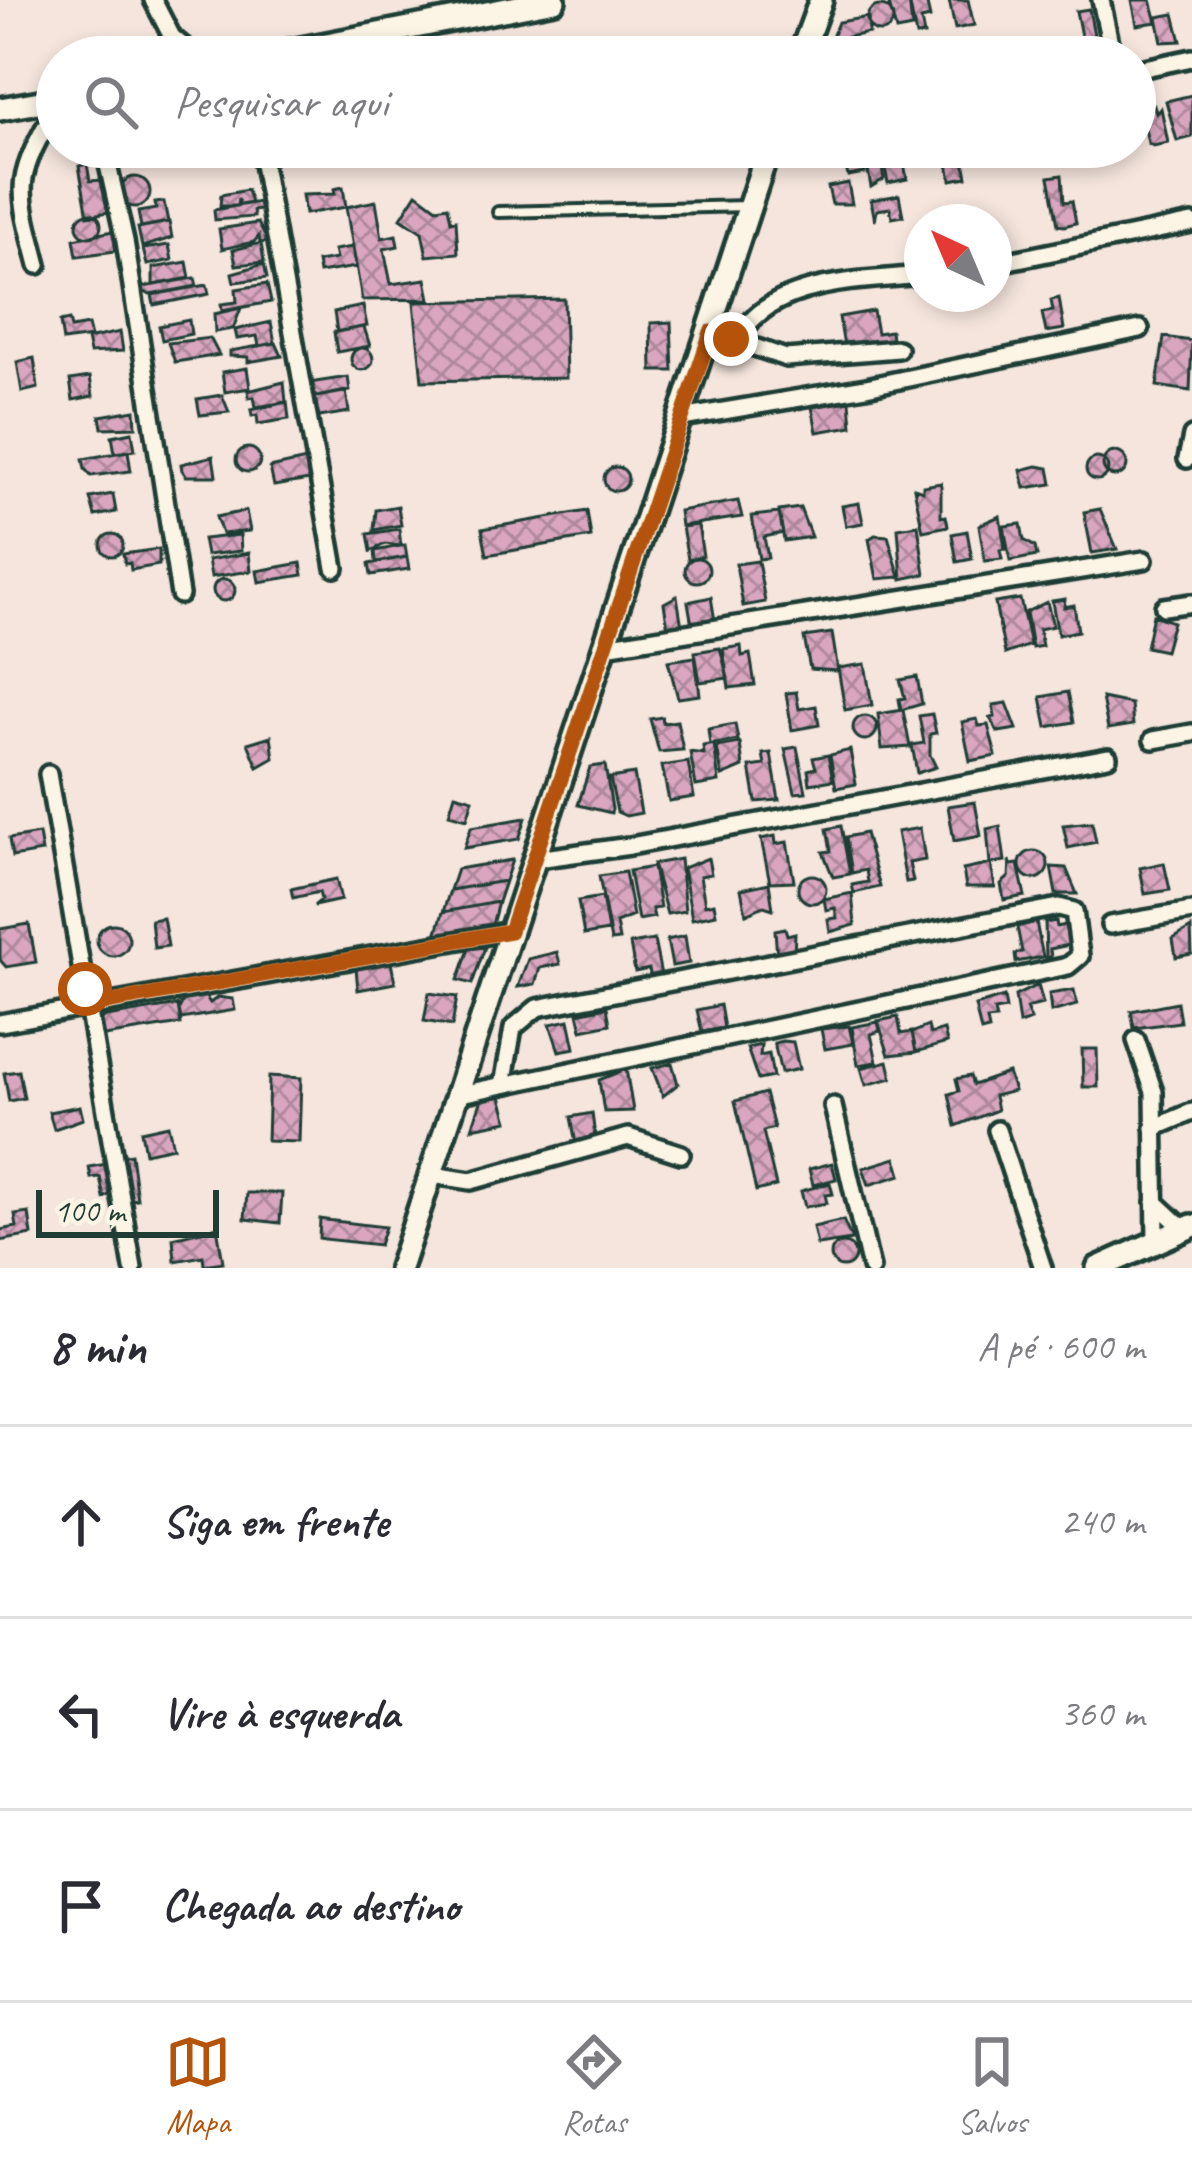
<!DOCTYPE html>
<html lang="pt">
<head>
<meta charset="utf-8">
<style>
  :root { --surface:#fff; --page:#f2f2f3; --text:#2b2b33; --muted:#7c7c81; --line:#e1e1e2; --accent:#b45309 }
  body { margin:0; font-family:Caveat,sans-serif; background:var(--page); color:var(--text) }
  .compass { position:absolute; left:904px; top:204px; width:108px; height:108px; border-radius:50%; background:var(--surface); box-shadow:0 6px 18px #0003; rotate:316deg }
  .scale { position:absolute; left:36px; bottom:30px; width:183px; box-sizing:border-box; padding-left:12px; border:6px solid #1f3d34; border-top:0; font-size:33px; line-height:42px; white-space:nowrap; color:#1f3d34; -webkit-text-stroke:9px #fcf5e5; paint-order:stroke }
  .stop { position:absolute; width:36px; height:36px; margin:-27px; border:9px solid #b45309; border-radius:50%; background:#fff }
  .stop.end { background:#b45309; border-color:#fff; box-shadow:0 3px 12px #0008 }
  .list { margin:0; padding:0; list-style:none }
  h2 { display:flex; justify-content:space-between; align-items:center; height:156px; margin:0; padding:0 48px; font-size:51px }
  h2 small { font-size:39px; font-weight:400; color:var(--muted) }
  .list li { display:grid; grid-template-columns:78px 1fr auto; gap:36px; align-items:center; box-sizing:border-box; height:192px; padding:0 48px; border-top:3px solid var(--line) }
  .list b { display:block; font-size:45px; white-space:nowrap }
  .list em { font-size:39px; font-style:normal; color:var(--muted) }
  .icon { flex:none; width:66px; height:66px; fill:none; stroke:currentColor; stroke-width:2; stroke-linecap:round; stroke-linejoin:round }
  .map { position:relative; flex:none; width:1192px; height:1268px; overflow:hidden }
  .search { position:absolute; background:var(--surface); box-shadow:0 6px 18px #0003; left:36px; right:36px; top:36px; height:132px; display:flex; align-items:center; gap:30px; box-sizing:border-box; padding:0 42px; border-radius:66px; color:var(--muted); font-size:45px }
  .sheet { height:732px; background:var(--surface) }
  nav { display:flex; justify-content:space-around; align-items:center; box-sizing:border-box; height:168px; border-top:3px solid var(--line); background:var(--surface); font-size:33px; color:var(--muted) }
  nav a { display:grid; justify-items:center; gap:6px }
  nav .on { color:var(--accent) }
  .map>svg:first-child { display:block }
  .building { fill:url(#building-cross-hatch); stroke:#1f3d34; stroke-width:3 }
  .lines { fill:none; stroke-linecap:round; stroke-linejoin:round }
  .lane-casing { stroke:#1f3d34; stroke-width:16 }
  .street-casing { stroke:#1f3d34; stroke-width:24 }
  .secondary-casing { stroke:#1f3d34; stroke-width:30 }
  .lane { stroke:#fcf5e5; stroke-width:8 }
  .street { stroke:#fcf5e5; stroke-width:15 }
  .secondary { stroke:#fcf5e5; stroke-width:21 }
  .route { stroke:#b45309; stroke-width:15 }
</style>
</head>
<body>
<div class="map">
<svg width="1192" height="1268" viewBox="0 0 1192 1268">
  <defs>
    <pattern id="building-cross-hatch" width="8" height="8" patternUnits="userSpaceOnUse" patternTransform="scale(3)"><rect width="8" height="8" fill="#d9a5bf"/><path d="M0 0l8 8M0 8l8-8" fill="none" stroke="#af889c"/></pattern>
  </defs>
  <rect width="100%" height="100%" fill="#f5e5dd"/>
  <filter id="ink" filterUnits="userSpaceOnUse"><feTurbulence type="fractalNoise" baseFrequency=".00833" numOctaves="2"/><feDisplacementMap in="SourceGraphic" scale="24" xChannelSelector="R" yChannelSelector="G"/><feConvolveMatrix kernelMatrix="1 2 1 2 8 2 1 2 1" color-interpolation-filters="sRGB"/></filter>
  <g filter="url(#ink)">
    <path class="building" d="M888,0H909L912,28L896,31Z
      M909,0H926L930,18L921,20L924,35L916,36Z
      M949,0H968L974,25L955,29Z
      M1151,0L1157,22L1137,25L1132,0Z
      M867 19a13 13 0 1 1 26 0a13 13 0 1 1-26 0Z
      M1089,9L1094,35L1082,41L1076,11Z
      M1174,14L1181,41L1162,42L1157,17Z
      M868,17L869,33L831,40L838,22Z
      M1192,95V137L1177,141L1166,101Z
      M1154,105L1156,113L1161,108L1168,143L1153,146L1148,143L1141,108Z
      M795,147H841V151L790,160Z
      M841,147H861L865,173L848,176Z
      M881,147H901L907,179L888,183Z
      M879,153L884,179L871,187L865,155Z
      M963,155L967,177L951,180L947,158Z
      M87,164L90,181L102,180L108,212L88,216L79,166Z
      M1062,175L1064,202L1072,201L1076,223L1064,226L1058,225L1049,177Z
      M120 192a15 15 0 1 1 30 0a15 15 0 1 1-30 0Z
      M848,183L852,204H832L828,187Z
      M343,187L346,207L305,214L302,195L335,194L334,189Z
      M247,190L251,203L240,205L238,199L237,206H220L221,195Z
      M417,193L437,208L448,206L451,221L456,220L458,253L427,256L422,232L401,218Z
      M899,195L903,216L892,218L890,208L877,210L875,221L871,200Z
      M376,201L382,238L396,235L398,246L384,249L391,284L426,279L430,299L362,300L346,207Z
      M164,202L168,222L141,227L138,212L156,209L155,203Z
      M259,202L261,210L253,211L254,217L215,220L214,210Z
      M77 225a12 12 0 1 1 24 0a12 12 0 1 1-24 0Z
      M169,222L172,238L142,247L138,228Z
      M258,223L268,242L260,243L259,236L254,242L222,249L219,229Z
      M113,231L116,251L77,256L74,239Z
      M261,243L264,262L236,265L233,250Z
      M169,245L172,260L147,265L143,249Z
      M353,247L356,267L319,273L317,262L336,259L334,250Z
      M187,262L190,278L153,285V268Z
      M264,264L267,278L234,282L232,273Z
      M195,278L197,286L150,295L143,291V287Z
      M267,284L271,302L222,311L221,304L237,302L236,289Z
      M207,285L209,294L154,305L152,295Z
      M1059,298L1064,329L1046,332L1042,313L1053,311L1051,300Z
      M564,299L566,378L422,381L414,302Z
      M363,306L367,326L337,332L334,312Z
      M241,308L233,329L215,332L214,314Z
      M873,311L877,333L891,331L892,339L844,346L839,317Z
      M69,320L71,328L88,325L91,337L63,341L60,322Z
      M189,320L191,334L162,340L159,326Z
      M271,322L275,343L259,346L257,336L237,339L235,330Z
      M671,322L673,371H652L651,323Z
      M364,327L370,346L337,352L334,332Z
      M120,332L123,351L90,353L87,339Z
      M1164,337L1192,341L1190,391L1157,386Z
      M210,338L219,355L175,362L168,343Z
      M276,343L282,356L248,362V357L230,356V351Z
      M351 359a11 11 0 1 1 22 0a11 11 0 1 1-22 0Z
      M34,358L38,388L22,392L17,362Z
      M247,368L250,388L225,392L222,372Z
      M90,377L93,396L73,400L70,380Z
      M348,377L350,391L311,398L309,383Z
      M284,382L286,402L256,407L254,397L249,398L248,391Z
      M346,391L349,412L314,418L311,398Z
      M222,395L229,412L200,415L197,399Z
      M850,401L852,426L817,432L812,407Z
      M287,402L289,419L258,424L257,415L252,416L251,410Z
      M135,410L136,427L102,428L100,416Z
      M132,432L135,450L115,453L112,436Z
      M236 460a12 12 0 1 1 24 0a12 12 0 1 1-24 0Z
      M128,451L131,471L91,476L85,469L83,459Z
      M1103 464a12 12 0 1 1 24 0a12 12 0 1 1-24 0Z
      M213,456L216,476H186L182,470L181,464Z
      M1086 469a11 11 0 1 1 22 0a11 11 0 1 1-22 0Z
      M306,460L309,480L274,486L270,468Z
      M1037,466L1049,468L1052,484L1025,488L1021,470Z
      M604 479a12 12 0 1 1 24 0a12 12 0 1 1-24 0Z
      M941,483V517L946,516L948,526L923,531L914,488L923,491V486Z
      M113,494L116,512L95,516L90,498Z
      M738,501L742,517L681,526L679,511Z
      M859,503L863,523L846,526L842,506Z
      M398,506L401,525L374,530L376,510Z
      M800,508L811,537L784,541L779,511Z
      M1100,509L1117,549L1092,553L1084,512Z
      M246,511L250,531L222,534L216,517Z
      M587,511L591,537L487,555L482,529Z
      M779,513L783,533L764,537L768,558L759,559L752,516Z
      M1000,516L1005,549L1000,550L1002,559L985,561L979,525Z
      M1021,524L1024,540L1035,547L1037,556L1010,561L1004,526Z
      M698,525L703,556L688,559L682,527Z
      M918,525L925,574L902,579L898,528Z
      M399,529L401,546L385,544L371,551L368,534Z
      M967,531L972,559L957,562L952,534Z
      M101 545a11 11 0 1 1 22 0a11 11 0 1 1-22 0Z
      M240,535L241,551L206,555L203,539Z
      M875,535L888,536L900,577L877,579L869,539Z
      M405,545L407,557L376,562L375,551Z
      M159,549V565L131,570L130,563L125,564L123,554Z
      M249,553L251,571L211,577L208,560Z
      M407,557L409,569L371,575L369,564Z
      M685 570a12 12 0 1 1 24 0a12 12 0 1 1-24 0Z
      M758,561L765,602L743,606L736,564Z
      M301,563L303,575L259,582L257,571Z
      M213 590a11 11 0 1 1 22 0a11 11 0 1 1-22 0Z
      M677,596L682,627L668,629L664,603Z
      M711,597L715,621L692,625L688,602Z
      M1020,599L1030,645L1005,654L995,603Z
      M1065,599L1064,607L1074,605L1078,631L1058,635L1052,601Z
      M1047,602L1053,626L1039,629L1042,646L1032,648L1026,612Z
      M1153,615L1173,622L1165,651L1146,647Z
      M832,633L838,671L810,669L804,637Z
      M741,646L742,656L750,654L755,685L729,688L723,649Z
      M720,648L728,678L700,682L695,652Z
      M695,657L700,695L678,698L668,661Z
      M865,664L872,705L845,710L838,668Z
      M917,677L922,704L901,710L899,699L905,698L900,680Z
      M796,692L799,709L816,706L819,725L792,730L786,693Z
      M1068,692L1074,722L1047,727L1041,697Z
      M1102,698L1131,704L1133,725L1108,729Z
      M1007,703L1017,729L998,732L990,718L995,717L993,705Z
      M903,710L910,747L882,749L878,714Z
      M932,714L936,733L930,734V755L936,767L917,773L912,745L924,743L919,716Z
      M853 728a12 12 0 1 1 24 0a12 12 0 1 1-24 0Z
      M662,717L663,723L677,721L683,750L659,752L650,719Z
      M977,719L979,726L988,725L996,756L970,761L962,722Z
      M735,724L738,740L710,745L708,729Z
      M271,736L274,758L258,767L248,743Z
      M740,743L743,767L722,776L717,747Z
      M714,744L719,782L696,786L690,752L704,754L703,746Z
      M797,747L806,792L795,793L785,749Z
      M850,750L856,784L836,788L830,755Z
      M771,753L779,800L756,802L750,767L765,765L763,754Z
      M828,755L833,780L810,784L808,770L816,768L813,758Z
      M688,762L694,797L669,801L662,766Z
      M605,765L612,809L611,813L578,805L590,767Z
      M634,774L641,813L626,816L617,812L610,778Z
      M455,794L473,799L467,819L449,814Z
      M975,802L981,836L954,841L948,806Z
      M526,818L519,839L464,848L471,827Z
      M1092,822L1096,842L1068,848L1063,825Z
      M841,826L850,874L833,877L823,852L831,851L827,829Z
      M1000,826L1005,861L990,864L987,829Z
      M920,828L925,860L909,863L913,881L906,882L897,832Z
      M865,833L880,887L854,893L852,885L868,882L866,870L852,873L846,837Z
      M39,834L42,852L12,857L9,839Z
      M775,836L776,844L787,842L794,881L770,882L761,839Z
      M1020 865a14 14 0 1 1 28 0a14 14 0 1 1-28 0Z
      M708,858L711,874L700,876L705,905L714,903L716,914L692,919L683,868Z
      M680,859L685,911L667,914L653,864Z
      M512,860L505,881L450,890L457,869Z
      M1010,860L1011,865L1018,864L1025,896L1004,900L1001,884L1009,877Z
      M1164,863L1170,890L1145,894L1140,868Z
      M991,864L995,887H966L963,870Z
      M653,867L660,908L652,909L654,917L638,920L629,871Z
      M1051,867L1066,868L1077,894H1056Z
      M625,872L633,916L616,923L619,940L611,941L599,876Z
      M798 889a14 14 0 1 1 28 0a14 14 0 1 1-28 0Z
      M336,879L341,900L314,906L321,900L319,892L293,898L291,889Z
      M505,881L498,902L443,912L450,890Z
      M769,883L773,909L764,906L746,914L741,889Z
      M852,893L855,925L830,932L828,919L837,918L835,908L826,910L824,899Z
      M602,897L608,931L584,935L578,901Z
      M498,902L492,925L436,935L443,912Z
      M163,918L168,946L154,948L151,920Z
      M1056,921L1057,927L1065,925L1069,945L1050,949L1051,957L1046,958L1045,923Z
      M1036,922L1043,957L1016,962L1015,954L1022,952L1017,927Z
      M29,924L36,962L6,967L0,960V929Z
      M97 940a16 16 0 1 1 32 0a16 16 0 1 1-32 0Z
      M785,928L787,935L795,933L794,954L777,957L775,930Z
      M1191,928L1192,954L1176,957L1173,939Z
      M685,936L689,963L672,966L667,940Z
      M654,940L661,975L651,979L649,969L635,972L630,944Z
      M485,947L472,984L458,980L469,949Z
      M557,952L560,964L540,968L535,984L518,987L528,959Z
      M391,962L395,983L358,990L356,968Z
      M1038,985L1043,1004L1026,1008L1031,1020L1019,1024L1015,996Z
      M1074,990L1077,1005L1051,1012L1049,994Z
      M429,993L457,997L452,1026L424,1021Z
      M204,994L210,1003L218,997L233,999L235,1010L181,1019L179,1009L186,995Z
      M1004,997L1006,1009L994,1011L996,1019L987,1020L989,1030L981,1032L975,1006Z
      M1177,1002L1180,1022L1134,1028L1131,1011Z
      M178,1005L181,1024L98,1037L95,1019Z
      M720,1005L724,1028L702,1032L697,1010Z
      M607,1007L610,1024L582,1030L578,1013Z
      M898,1017L901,1034L912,1032L916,1052L889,1055L878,1021Z
      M569,1020L575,1048L559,1051L550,1024Z
      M878,1022L880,1031L871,1034L877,1062L858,1065L852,1027Z
      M849,1026L853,1044L825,1049L821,1029Z
      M928,1026L930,1034L944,1030L947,1043L916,1052L912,1033Z
      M782,1041L793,1042L799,1069L781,1073L774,1043Z
      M761,1045L760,1056L769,1054L773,1077L758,1080L747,1048Z
      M1082,1049H1097L1098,1087H1083Z
      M888,1061L892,1078L866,1085L861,1068Z
      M672,1063L678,1084L663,1096L652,1068Z
      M626,1069L633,1111L604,1112L599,1080Z
      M19,1071L24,1098L9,1101L4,1073Z
      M1008,1073L1014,1091L994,1096L997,1110L956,1126L949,1094L959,1091L956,1079L970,1076L973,1085Z
      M269,1076L301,1078L299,1142L267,1141Z
      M500,1093L508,1121L472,1128L483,1096Z
      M765,1093L774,1128L763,1131L776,1186L756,1191L735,1101Z
      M80,1106L83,1119L54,1129L49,1112Z
      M592,1113L595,1137L576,1144L571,1117Z
      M168,1125L173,1147L145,1153L141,1131Z
      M131,1154L137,1199L126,1201L118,1157Z
      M896,1158L901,1175L869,1185L863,1168Z
      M832,1163L836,1179L813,1185L809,1169Z
      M107,1164L112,1193L104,1198L100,1177L91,1178L89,1167Z
      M830,1183L833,1194L825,1195L827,1203L805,1207L801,1191Z
      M247,1193H282L280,1223L245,1219Z
      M29,1213L32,1235L0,1241V1230L17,1227L15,1215Z
      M320,1219L326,1220L385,1227L379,1245L324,1239L319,1238Z
      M843,1220L852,1240L817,1245L813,1227Z
      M217,1227L223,1262L204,1265L203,1256L175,1261L173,1238Z
      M831 1255a12 12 0 1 1 24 0a12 12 0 1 1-24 0Z"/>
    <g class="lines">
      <g class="lane-casing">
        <path id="lane" d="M498,212L748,206"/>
      </g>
      <g class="street-casing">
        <path id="street" d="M153,0L172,37L196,57
          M1101,0L1113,57
          M1135,70L1192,58
          M104,147L125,241L180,595
          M260,147L335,568
          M994,264L1192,223
          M38,265C16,181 15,181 57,105
          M711,332L786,358L898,349
          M738,341C766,279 862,281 922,275
          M682,418L866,387L1140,329
          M1187,459L1192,436
          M1164,607L1192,603
          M605,646L1144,560
          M1153,740L1192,733
          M48,774L133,1268
          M537,859L630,846L1108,757
          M1110,925L1192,911
          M0,1023L510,931
          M1136,1040L1154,1092L1156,1241
          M456,1095L1068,966L1080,956L1074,911L1059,907L537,1008L513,1028L503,1085
          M833,1106L871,1268
          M1154,1128L1192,1112
          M997,1130L1043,1268
          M432,1175L471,1181L628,1137L681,1154
          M1155,1202L1184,1229"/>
      </g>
      <g class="secondary-casing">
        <path id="secondary" d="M260,57L554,0
          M800,57L821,0
          M0,109L57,99
          M400,1268L769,147
          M1098,1268L1192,1226"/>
      </g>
      <use href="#lane" class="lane"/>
      <use href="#street" class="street"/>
      <use href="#secondary" class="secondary"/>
    </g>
  </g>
  <g class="lines" filter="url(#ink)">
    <path class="route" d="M85,989L89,1006L510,931L711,332L731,339"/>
  </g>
</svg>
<svg class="compass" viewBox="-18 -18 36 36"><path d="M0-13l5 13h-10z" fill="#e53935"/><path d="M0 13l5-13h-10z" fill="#7c7c81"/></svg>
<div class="scale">100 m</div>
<div class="stop" style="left:85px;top:989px"></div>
<div class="stop end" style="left:731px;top:339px"></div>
<div class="search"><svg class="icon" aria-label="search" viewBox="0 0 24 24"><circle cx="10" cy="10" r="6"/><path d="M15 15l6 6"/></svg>Pesquisar aqui</div>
</div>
<section class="sheet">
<h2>8 min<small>A pé · 600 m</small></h2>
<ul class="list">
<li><svg class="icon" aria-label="ahead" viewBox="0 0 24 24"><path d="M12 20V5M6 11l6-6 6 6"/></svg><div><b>Siga em frente</b></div><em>240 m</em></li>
<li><svg class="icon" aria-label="left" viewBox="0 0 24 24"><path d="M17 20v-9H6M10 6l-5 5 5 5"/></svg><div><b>Vire à esquerda</b></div><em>360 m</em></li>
<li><svg class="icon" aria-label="arrive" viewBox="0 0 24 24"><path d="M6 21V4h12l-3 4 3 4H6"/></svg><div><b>Chegada ao destino</b></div></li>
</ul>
</section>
<nav>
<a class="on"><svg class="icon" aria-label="map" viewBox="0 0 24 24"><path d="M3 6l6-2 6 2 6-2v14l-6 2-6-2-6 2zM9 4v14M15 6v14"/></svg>Mapa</a>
<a><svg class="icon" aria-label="directions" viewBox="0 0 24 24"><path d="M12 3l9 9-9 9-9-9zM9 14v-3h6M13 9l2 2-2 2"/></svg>Rotas</a>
<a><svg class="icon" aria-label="saved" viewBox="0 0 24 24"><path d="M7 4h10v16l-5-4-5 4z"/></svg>Salvos</a>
</nav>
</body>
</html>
